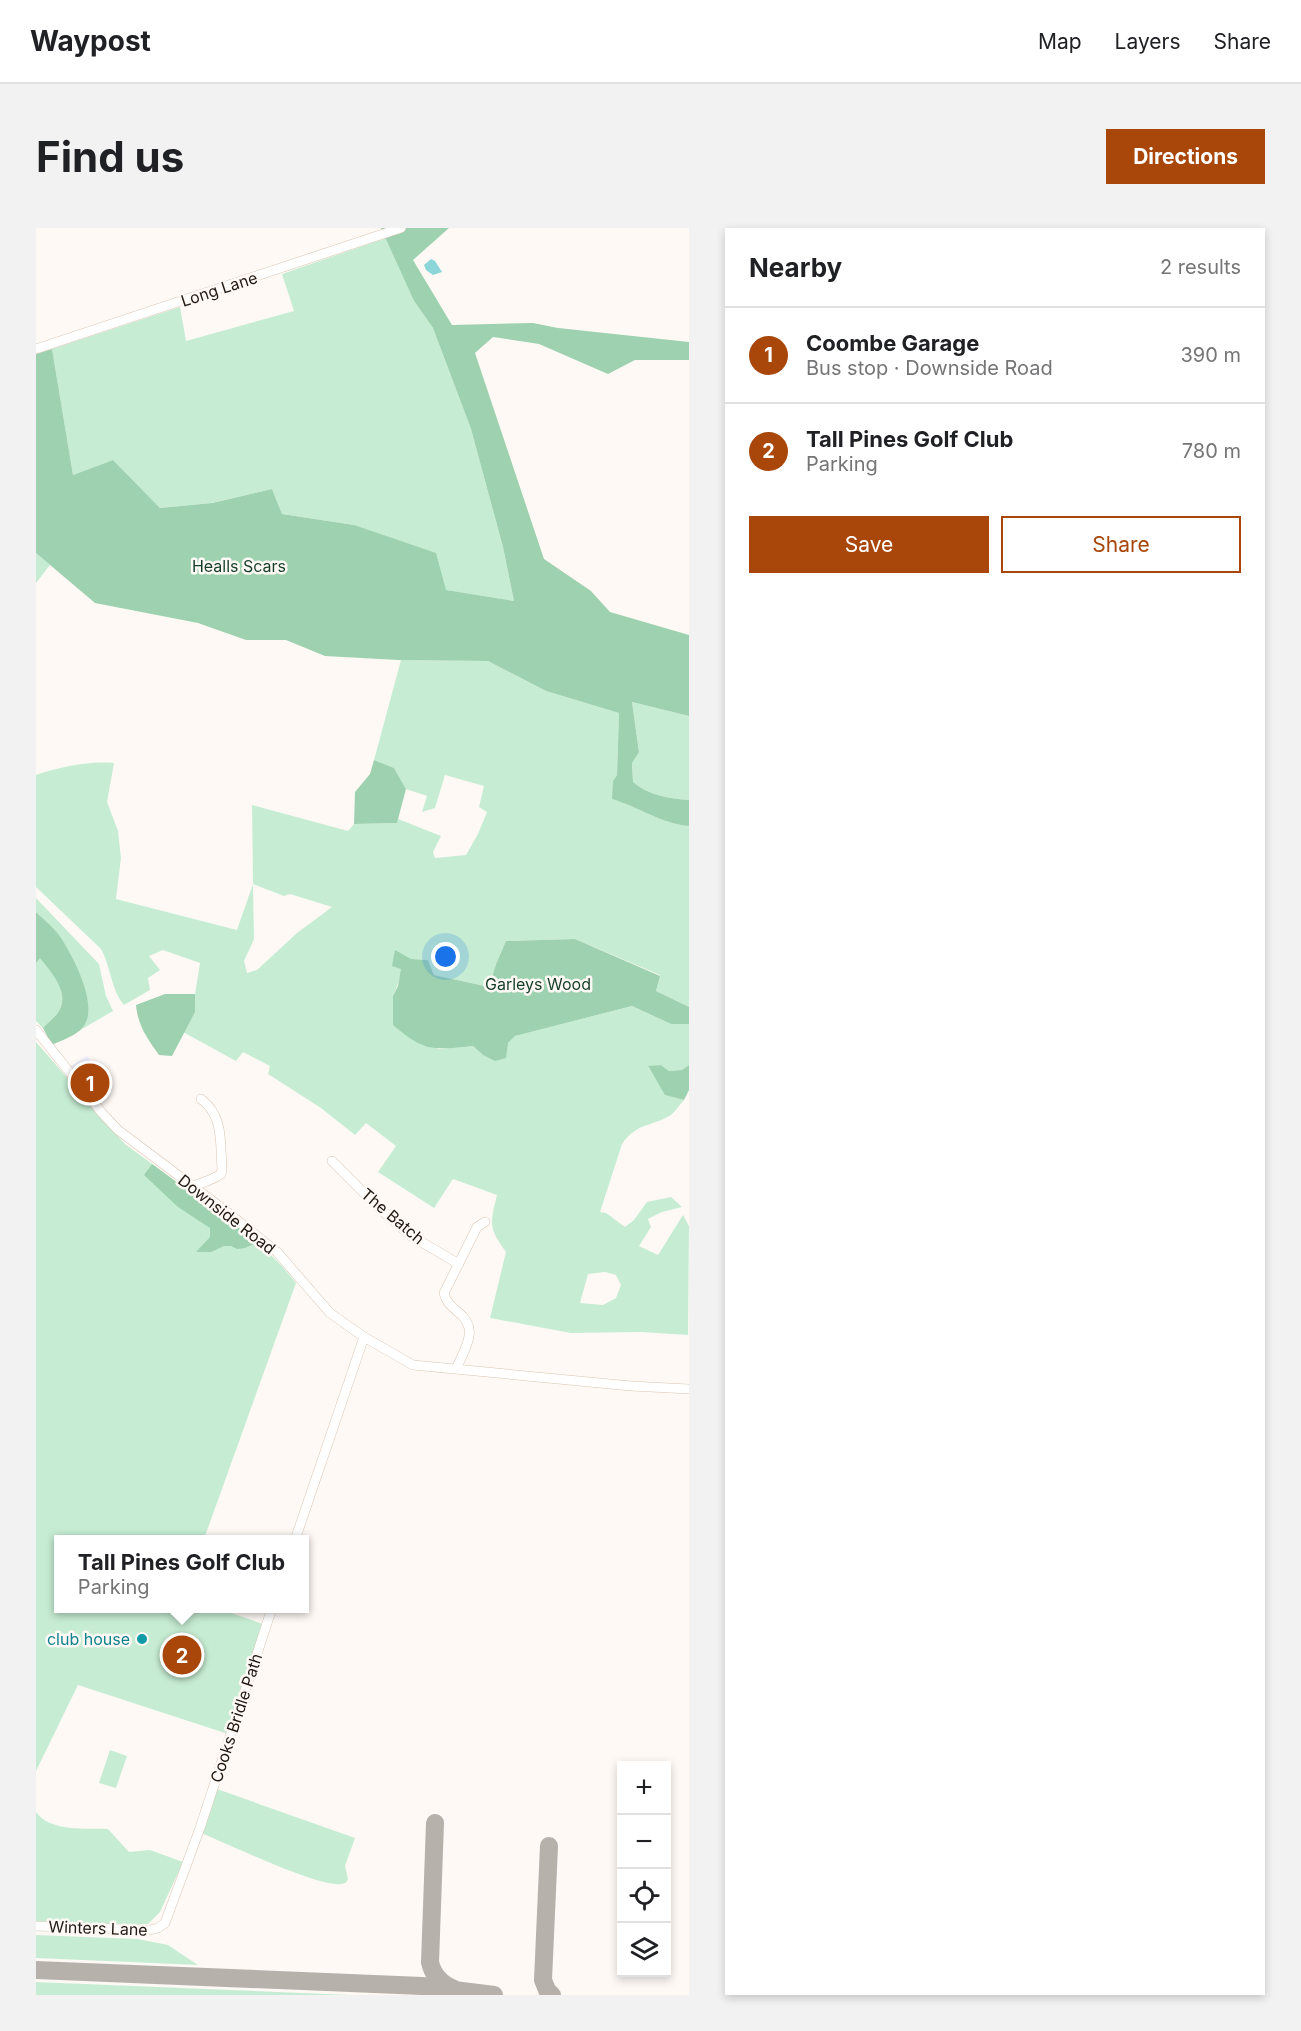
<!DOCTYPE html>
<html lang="en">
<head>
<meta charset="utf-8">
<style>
  :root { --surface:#fff; --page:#f2f2f2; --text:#202124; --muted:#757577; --line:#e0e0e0; --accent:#a9470b }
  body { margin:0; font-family:Inter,sans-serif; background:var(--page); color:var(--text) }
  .controls { position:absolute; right:18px; bottom:18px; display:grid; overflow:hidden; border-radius:0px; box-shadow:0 3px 9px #0003 }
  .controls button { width:54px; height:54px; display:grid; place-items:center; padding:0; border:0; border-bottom:2px solid var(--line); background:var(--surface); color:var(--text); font:30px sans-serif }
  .you { position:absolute; left:410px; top:729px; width:21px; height:21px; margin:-15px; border:4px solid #fff; border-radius:50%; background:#1a73e8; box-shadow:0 0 0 9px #1a73e833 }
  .badge { display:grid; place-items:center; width:39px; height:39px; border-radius:50%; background:var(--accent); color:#fff; font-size:20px; font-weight:700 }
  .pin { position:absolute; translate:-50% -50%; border:3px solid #fff; box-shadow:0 2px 6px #0006 }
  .popup { position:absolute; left:18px; top:1307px; width:255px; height:78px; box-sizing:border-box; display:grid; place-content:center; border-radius:0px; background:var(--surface); filter:drop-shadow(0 2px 4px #0005); font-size:20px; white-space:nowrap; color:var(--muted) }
  .popup b { font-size:22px; color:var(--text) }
  .popup::after { content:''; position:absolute; left:50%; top:100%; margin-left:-12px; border:12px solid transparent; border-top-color:var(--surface) }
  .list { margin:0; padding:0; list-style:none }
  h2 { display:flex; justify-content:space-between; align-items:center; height:78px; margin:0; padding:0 24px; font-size:26px }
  h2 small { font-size:20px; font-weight:400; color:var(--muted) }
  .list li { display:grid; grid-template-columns:39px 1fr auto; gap:18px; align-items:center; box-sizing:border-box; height:96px; padding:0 24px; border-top:2px solid var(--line) }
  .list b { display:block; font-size:22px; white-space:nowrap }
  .list p { margin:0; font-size:20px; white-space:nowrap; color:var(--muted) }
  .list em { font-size:20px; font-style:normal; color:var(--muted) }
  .actions { display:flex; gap:12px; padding:18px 24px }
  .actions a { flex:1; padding:14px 0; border:2px solid var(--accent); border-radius:0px; text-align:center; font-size:21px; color:var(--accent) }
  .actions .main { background:var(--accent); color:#fff }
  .icon { flex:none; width:33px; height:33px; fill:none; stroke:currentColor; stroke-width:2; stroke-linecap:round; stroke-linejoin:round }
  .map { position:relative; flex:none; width:653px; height:1767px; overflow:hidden; border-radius:0px }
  header { display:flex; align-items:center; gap:36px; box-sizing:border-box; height:84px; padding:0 30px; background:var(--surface); border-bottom:2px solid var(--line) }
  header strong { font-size:28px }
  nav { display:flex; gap:33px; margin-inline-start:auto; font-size:21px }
  .intro { display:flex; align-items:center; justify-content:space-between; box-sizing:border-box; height:144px; padding:0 36px }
  h1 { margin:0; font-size:42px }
  .button { padding:15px 27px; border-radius:0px; background:var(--accent); color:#fff; font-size:21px; font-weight:700 }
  main { display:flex; gap:36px; padding:0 36px }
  aside { flex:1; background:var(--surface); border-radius:0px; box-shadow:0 3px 9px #0003 }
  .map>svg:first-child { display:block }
  .industrial { fill:#f0eefc }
  .green { fill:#c6edd3; fill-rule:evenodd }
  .forest { fill:#9dd1af }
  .water { fill:#8cd5d8 }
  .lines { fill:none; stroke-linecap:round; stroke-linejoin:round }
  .taxiway { stroke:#b7b1ac; stroke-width:18 }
  .minor-casing { stroke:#d9c5b1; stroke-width:10 }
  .minor { stroke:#fff; stroke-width:9 }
  .culture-dot { fill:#0f9aa8; stroke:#fef9f5; stroke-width:2 }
  .labels { text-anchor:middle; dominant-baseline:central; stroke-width:5; stroke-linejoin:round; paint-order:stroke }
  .street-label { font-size:16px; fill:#201811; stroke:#fef9f5 }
  .park-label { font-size:16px; fill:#143d26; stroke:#fef9f5 }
  .culture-label { font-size:16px; fill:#0d838f; stroke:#fef9f5; text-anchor:end }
</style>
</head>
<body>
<header>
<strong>Waypost</strong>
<nav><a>Map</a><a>Layers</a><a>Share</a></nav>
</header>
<div class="intro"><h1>Find us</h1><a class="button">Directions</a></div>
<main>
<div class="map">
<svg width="653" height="1767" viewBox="0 0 653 1767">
  <rect width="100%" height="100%" fill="#fef9f5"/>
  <path class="industrial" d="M51,828L77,861L60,872L34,839Z"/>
  <path class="green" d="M350,10L378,73L397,100L435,201L467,319L478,373L409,362L318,297L246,286L236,261L175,275L124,280L77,232L37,247L16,121L144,79L150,113L258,83L246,46Z
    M0,325L14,337L0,355Z
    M365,432L452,433L510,463L583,485L581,547L577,553V571C603,579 626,596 653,598V779L620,763L624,747L539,711L470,713L460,736L453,759L398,747L392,732L375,731C362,743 365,753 357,768L402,821L437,818L447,827L472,815L479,808L596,778L635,796H653V837L646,842L633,843L625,837L612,839L630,867L648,872C644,876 640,883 635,887C616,899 601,894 586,916L564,984L570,985L589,999L598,992L611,974L635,969L646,979L626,984L612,991L615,999L603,1018L622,1027L647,987L653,998L652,1107L605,1104L535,1105L454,1090L470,1024C452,999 454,996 461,967L417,951L398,980L342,944L360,918L330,895L319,907L285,880L232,846L234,838L207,824L200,833L147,804L159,784V766L164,735L127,722L113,728L124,742L112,750L114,762L88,777C75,762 75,739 65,721L0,659V547C24,539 53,533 78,535L71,574L82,603L85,630L80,671L201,702L217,656L216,577L312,603L318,596L361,595L362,591L405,608L397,624L399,630L430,627L442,606L451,584L443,579L448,558L409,547L399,580L386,584L391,568L370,561L358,540L338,532ZM217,656L248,668L254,666L296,679L261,705L221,742L211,745L208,733L218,711ZM569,1044L580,1047L585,1057L580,1070L567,1077L544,1075L552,1046Z
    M596,474L653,488V572C634,571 612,567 597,554L596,534L603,523Z
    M0,670L63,736L70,768L77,783L46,801L51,793L22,706L0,684Z
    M4,729C16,744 36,766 21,786C17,791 11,795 7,800L0,793V735Z
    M0,814L89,916L222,1014L246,1038L260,1055L168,1311L23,1312V1380L183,1381L227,1396L192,1506L42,1457L0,1543Z
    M74,1522L91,1528L80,1560L63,1555Z
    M181,1561L319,1610L309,1638L312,1651C310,1655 310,1655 305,1656C284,1660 190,1615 165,1605Z
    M0,1584C14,1604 50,1600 72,1601L93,1624L114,1622L147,1634L124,1684L112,1696L82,1698L0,1695Z
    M0,1707L102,1711L132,1717L162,1737L0,1730Z
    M0,1754L314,1767H0Z"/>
  <path class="forest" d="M345,0H413L377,32L416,97L497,95L522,100L653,114V132H599L572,146L503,116L457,109L439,125L508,331L555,363L574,384L653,407V488L596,474L603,524L596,535L597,554C612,567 634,571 653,572V598C626,596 603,579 576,571L577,553L581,547L583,485L510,463L452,433L362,432L289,428L250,412H210L162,395L59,375L0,325V126L16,121L37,247L77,232L124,280L176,275L236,261L246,286L318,297L400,325L410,362L478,373L467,319L435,201L397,100L378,73Z
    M338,532L358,540L370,561L361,595L318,596L319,564L334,546Z
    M0,684C8,692 17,699 23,707C36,726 63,776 48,798C42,807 26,812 16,817L7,800C11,795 17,791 21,786C36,767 16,745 4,730L0,735Z
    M539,711L624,748L620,763L653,779V796H635L596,778L479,808L472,815L470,830L459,833L447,827L437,818C396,822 389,824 357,797V768L362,758L365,741L356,738L359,722L375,731L392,732L398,747L453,759L460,736L470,713Z
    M129,766H159V784L136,828L123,827C111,810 102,798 100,777Z
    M625,837L633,843L646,842L653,837V862L648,872L629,867L612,838Z
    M116,936L222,1014L209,1020L201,1021L195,1018H188L175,1024H160L174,1009V1000L142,979L108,947Z"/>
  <path class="water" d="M395,31L399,33L406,44L397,47L390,42L388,37Z"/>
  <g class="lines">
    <path class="taxiway" d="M399,1595L394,1734C397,1748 405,1756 418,1761
      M513,1618L507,1752L511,1762L516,1767
      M0,1742L386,1758L458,1767"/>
    <g class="minor-casing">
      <path id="minor" d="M0,121L365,0
        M0,802L66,885L82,902L191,984L241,1024L294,1085L328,1109L377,1137L595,1158L653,1161
        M296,933L343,980L375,1008L423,1036
        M156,958C167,955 176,952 185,946L186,941C184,915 188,888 165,871
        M420,1141C429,1120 444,1101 422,1084C415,1078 410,1074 408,1065L441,999L449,994
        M259,1312L328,1109
        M0,1698L114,1702L122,1700L129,1695L164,1600L236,1380"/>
    </g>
    <use href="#minor" class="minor"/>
  </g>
  <circle class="culture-dot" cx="106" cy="1411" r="6"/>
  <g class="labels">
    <g class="street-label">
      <text transform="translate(183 61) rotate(-18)">Long Lane</text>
      <text transform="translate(191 986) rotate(38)">Downside Road</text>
      <text transform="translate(357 988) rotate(40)">The Batch</text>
      <text transform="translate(200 1490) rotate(-72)">Cooks Bridle Path</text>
      <text transform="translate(62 1700) rotate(2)">Winters Lane</text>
    </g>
    <g class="park-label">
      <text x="203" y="338">Healls Scars</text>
      <text x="502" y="756">Garleys Wood</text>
    </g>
    <g class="culture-label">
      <text x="94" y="1411">club house</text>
    </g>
  </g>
</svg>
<div class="controls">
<button>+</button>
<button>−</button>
<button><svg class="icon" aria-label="locate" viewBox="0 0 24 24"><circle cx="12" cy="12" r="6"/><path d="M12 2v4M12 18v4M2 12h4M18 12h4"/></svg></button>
<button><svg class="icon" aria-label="layers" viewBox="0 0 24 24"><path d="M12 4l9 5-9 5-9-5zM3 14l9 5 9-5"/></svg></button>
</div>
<div class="you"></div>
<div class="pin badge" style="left:54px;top:855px">1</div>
<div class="pin badge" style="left:146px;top:1427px">2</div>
<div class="popup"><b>Tall Pines Golf Club</b>Parking</div>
</div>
<aside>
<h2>Nearby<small>2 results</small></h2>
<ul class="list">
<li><span class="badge">1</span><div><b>Coombe Garage</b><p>Bus stop · Downside Road</p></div><em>390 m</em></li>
<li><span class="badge">2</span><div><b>Tall Pines Golf Club</b><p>Parking</p></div><em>780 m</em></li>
</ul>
<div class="actions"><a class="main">Save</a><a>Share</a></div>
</aside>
</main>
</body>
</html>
